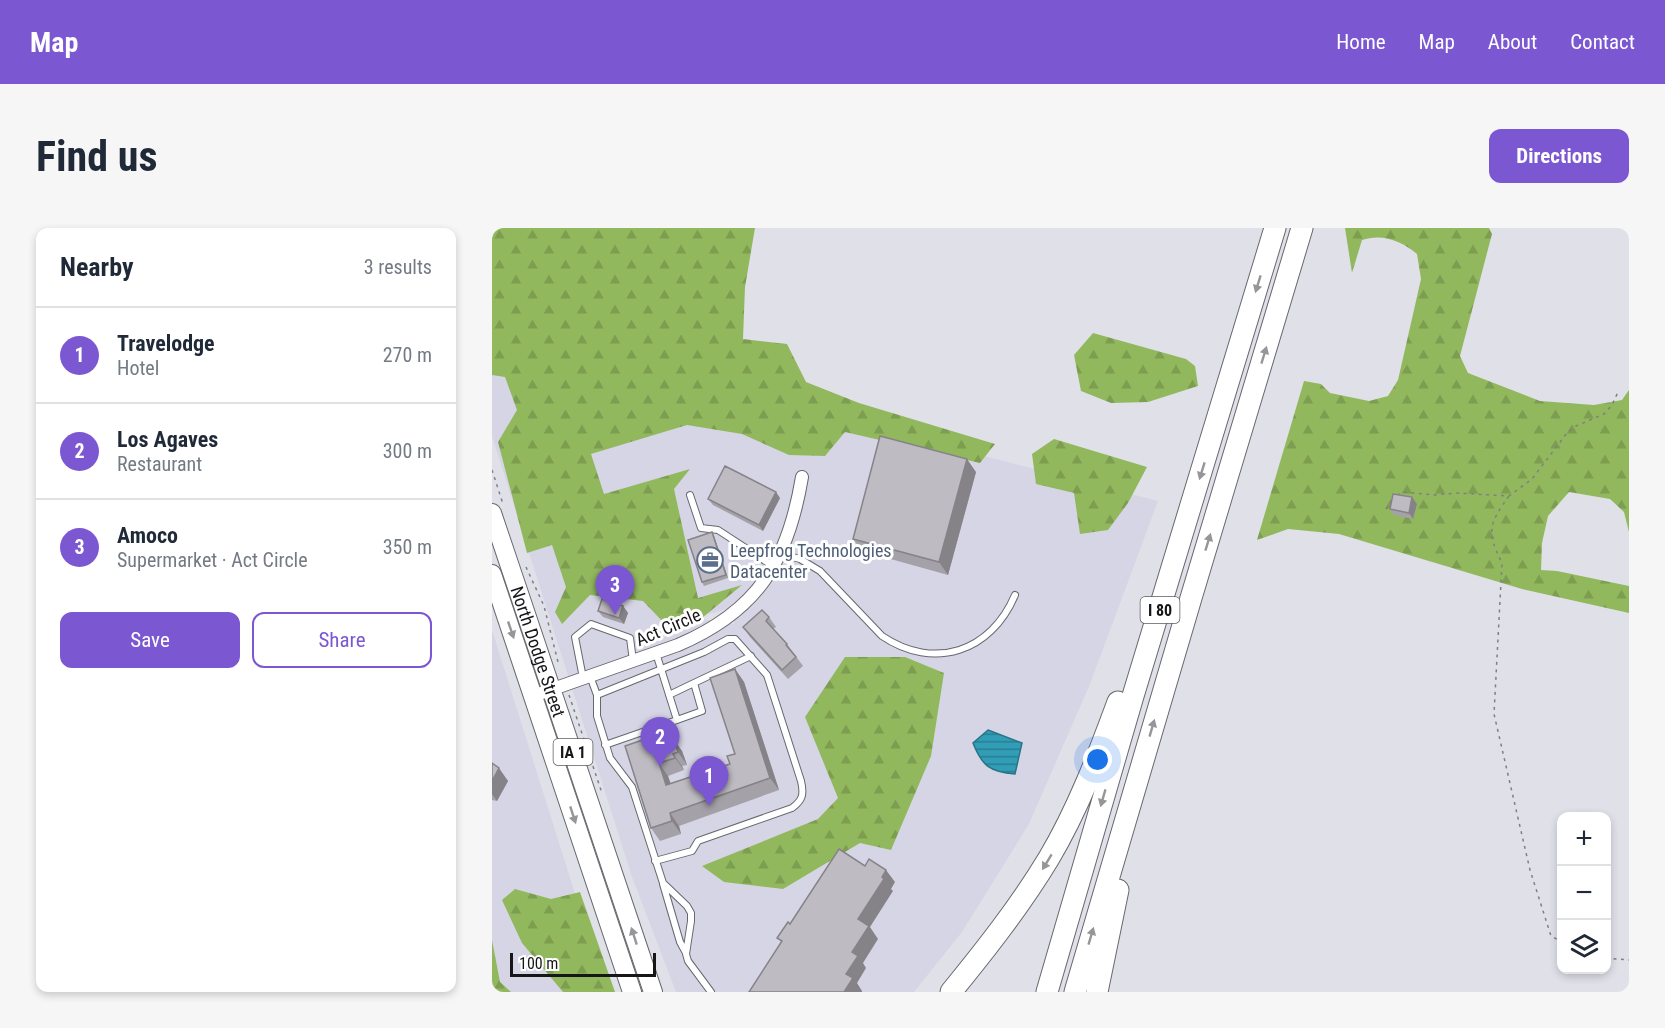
<!DOCTYPE html>
<html lang="en">
<head>
<meta charset="utf-8">
<style>
  :root { --surface:#fff; --page:#f6f6f7; --text:#1f2937; --muted:#747a83; --line:#e0e1e3; --accent:#7b58d2 }
  body { margin:0; font-family:"Roboto Condensed",sans-serif; background:var(--page); color:var(--text) }
  .controls { position:absolute; right:18px; bottom:18px; display:grid; overflow:hidden; border-radius:12px; box-shadow:0 3px 9px #0003 }
  .controls button { width:54px; height:54px; display:grid; place-items:center; padding:0; border:0; border-bottom:2px solid var(--line); background:var(--surface); color:var(--text); font:30px sans-serif }
  .scale { position:absolute; left:18px; bottom:15px; width:146px; box-sizing:border-box; padding-left:6px; border:3px solid #161619; border-top:0; font-size:16px; line-height:21px; white-space:nowrap; color:#161619; -webkit-text-stroke:4px #fff; paint-order:stroke }
  .you { position:absolute; left:606px; top:532px; width:21px; height:21px; margin:-15px; border:4px solid #fff; border-radius:50%; background:#1a73e8; box-shadow:0 0 0 9px #1a73e833 }
  .badge { display:grid; place-items:center; width:39px; height:39px; border-radius:50%; background:var(--accent); color:#fff; font-size:20px; font-weight:700 }
  .pin { position:absolute; translate:-50% -50px; filter:drop-shadow(0 2px 3px #0008) }
  .pin::after { content:''; position:absolute; top:32px; width:21px; height:18px; background:inherit; clip-path:polygon(0 0,100% 0,50% 100%) }
  .list { margin:0; padding:0; list-style:none }
  h2 { display:flex; justify-content:space-between; align-items:center; height:78px; margin:0; padding:0 24px; font-size:26px }
  h2 small { font-size:20px; font-weight:400; color:var(--muted) }
  .list li { display:grid; grid-template-columns:39px 1fr auto; gap:18px; align-items:center; box-sizing:border-box; height:96px; padding:0 24px; border-top:2px solid var(--line) }
  .list b { display:block; font-size:22px; white-space:nowrap }
  .list p { margin:0; font-size:20px; white-space:nowrap; color:var(--muted) }
  .list em { font-size:20px; font-style:normal; color:var(--muted) }
  .actions { display:flex; gap:12px; padding:18px 24px }
  .actions a { flex:1; padding:14px 0; border:2px solid var(--accent); border-radius:12px; text-align:center; font-size:21px; color:var(--accent) }
  .actions .main { background:var(--accent); color:#fff }
  .icon { flex:none; width:33px; height:33px; fill:none; stroke:currentColor; stroke-width:2; stroke-linecap:round; stroke-linejoin:round }
  .map { position:relative; flex:none; width:1137px; height:764px; overflow:hidden; border-radius:12px }
  header { display:flex; align-items:center; gap:36px; box-sizing:border-box; height:84px; padding:0 30px; background:var(--accent); color:#fff }
  header strong { font-size:28px }
  nav { display:flex; gap:33px; margin-inline-start:auto; font-size:21px }
  .intro { display:flex; align-items:center; justify-content:space-between; box-sizing:border-box; height:144px; padding:0 36px }
  h1 { margin:0; font-size:42px }
  .button { padding:15px 27px; border-radius:12px; background:var(--accent); color:#fff; font-size:21px; font-weight:700 }
  main { display:flex; gap:36px; padding:0 36px }
  aside { flex:1; background:var(--surface); border-radius:12px; box-shadow:0 3px 9px #0003 }
  .map>svg:first-child { display:block }
  .built { fill:#d5d5e5; fill-rule:evenodd }
  .forest { fill:url(#forest-firs) }
  .water { fill:url(#water-rules); stroke:#297487; stroke-width:1.5 }
  .lines { fill:none; stroke-linecap:round; stroke-linejoin:round }
  .lane-casing { stroke:#67676e; stroke-width:8 }
  .street-casing { stroke:#67676e; stroke-width:14 }
  .primary-casing { stroke:#67676e; stroke-width:20 }
  .highway-casing { stroke:#67676e; stroke-width:23 }
  .path { stroke:#7f7f85; stroke-width:1.5; stroke-dasharray:3 4.5; stroke-linecap:butt }
  .lane { stroke:#fff; stroke-width:6 }
  .street { stroke:#fff; stroke-width:12 }
  .primary { stroke:#fff; stroke-width:18 }
  .highway { stroke:#fff; stroke-width:21 }
  .wall { fill:#a4a1a8 }
  .shaded-wall { fill:#868388 }
  .building { fill:#bfbbc3; stroke:#868388; stroke-width:1.5 }
  .oneway { fill:#969698 }
  .labels { text-anchor:middle; dominant-baseline:central; stroke-width:6; stroke-linejoin:round; paint-order:stroke }
  .shield { fill:#fff; stroke:#5c5c5e; stroke-width:1.5 }
  .shield-label { font-size:16px; font-weight:bold; fill:#161619 }
  .service-label { font-size:18px; fill:#4e5e75; stroke:#fff; text-anchor:start }
  .street-label { font-size:18px; fill:#161619; stroke:#fff }
</style>
</head>
<body>
<header>
<strong>Map</strong>
<nav><a>Home</a><a>Map</a><a>About</a><a>Contact</a></nav>
</header>
<div class="intro"><h1>Find us</h1><a class="button">Directions</a></div>
<main>
<aside>
<h2>Nearby<small>3 results</small></h2>
<ul class="list">
<li><span class="badge">1</span><div><b>Travelodge</b><p>Hotel</p></div><em>270 m</em></li>
<li><span class="badge">2</span><div><b>Los Agaves</b><p>Restaurant</p></div><em>300 m</em></li>
<li><span class="badge">3</span><div><b>Amoco</b><p>Supermarket · Act Circle</p></div><em>350 m</em></li>
</ul>
<div class="actions"><a class="main">Save</a><a>Share</a></div>
</aside>
<div class="map">
<svg width="1137" height="764" viewBox="0 0 1137 764">
  <defs>
    <pattern id="forest-firs" width="22" height="20" patternUnits="userSpaceOnUse" patternTransform="scale(1.5)"><rect width="22" height="20" fill="#92b85d"/><path d="M5 1l3.5 6h-7zM16 11l3.5 6h-7z" fill="#7d9d50"/></pattern>
    <pattern id="water-rules" width="6" height="5" patternUnits="userSpaceOnUse" patternTransform="scale(1.5)"><rect width="6" height="5" fill="#319db6"/><path d="M0 2.5h6" fill="none" stroke="#297f93"/></pattern>
  </defs>
  <rect width="100%" height="100%" fill="#e0e0e9"/>
  <path class="built" d="M0,101L666,273L598,456L537,596L470,704L422,764H184L140,649L0,208ZM233,382L243,396L202,390L203,389Z
    M0,402L114,764H0Z"/>
  <path class="forest" d="M0,0H263L253,59L251,111L295,116L314,154L367,175L503,216L488,235L353,204L333,228L297,227L250,206L195,197L99,226L112,266L198,241L182,261L206,370L250,357L204,395H172L151,373L98,367L70,396L63,384L74,359L60,317L35,325L6,214L25,182L13,149L0,147Z
    M853,0H997L1000,6L968,128L976,145L1048,173L1102,177L1130,172L1137,162V304L1132,284L1118,271L1077,264L1056,288L1050,315L1049,342L1065,343L1137,358V385L1030,361L847,306L796,301L765,312L812,153L829,156L838,165L877,173L896,168L906,152L929,51L925,26C910,13 890,5 870,12L860,45Z
    M601,105L694,131L703,138L706,158L656,174L619,175L589,163L582,127Z
    M562,211L655,239L636,275L616,302L588,306L582,265L544,256L540,226Z
    M353,429H413L452,445L439,528L399,622L368,615L291,661L232,654L210,638L326,591L346,570L313,489Z
    M23,661L59,671L88,664L123,764H71L30,715L10,672Z
    M0,712L8,754L19,764H0Z"/>
  <path class="water" d="M496,502L530,515L523,546C498,544 490,538 481,515Z"/>
  <g class="lines">
    <g class="lane-casing">
      <path id="lane" d="M198,267L209,300L226,302L281,338
        M289,326L308,331L328,343L390,408C442,443 499,424 523,367
        M98,448L105,467V488L118,530L140,559L171,655L195,678L199,685V693L194,726L196,733L219,764
        M91,450L83,409L99,396L138,410L141,433
        M202,455L259,428
        M105,467L212,424L236,411H243L275,447L309,553C312,566 311,572 300,580L206,613L200,623L163,633
        M177,467L202,455L210,483L185,492
        M113,517L185,492L164,425
        M171,656L188,714L194,725"/>
    </g>
    <g class="street-casing">
      <path id="street" d="M41,468L186,417C266,383 296,333 310,249"/>
    </g>
    <g class="primary-casing">
      <g id="primary">
        <path id="s1" d="M0,285L161,764"/>
        <path d="M0,346L140,764"/>
      </g>
    </g>
    <g class="highway-casing">
      <path id="highway" d="M459,764C494,721 528,678 557,630C586,581 606,528 626,474
        M555,764L641,468L783,0
        M583,764L699,370L810,0
        M605,764L626,662"/>
    </g>
    <path class="path" d="M0,242L11,276
      M905,267L912,264L942,267L964,265L1017,268L1040,251L1075,205L1084,198L1112,186L1120,177L1126,164
      M1017,268C997,296 994,303 1010,335L1002,486L1038,642L1059,708L1070,714
      M894,281L900,272
      M34,339L52,378L66,434
      M77,467L110,565
      M1114,730L1137,732"/>
    <use href="#lane" class="lane"/>
    <use href="#street" class="street"/>
    <use href="#primary" class="primary"/>
    <use href="#highway" class="highway"/>
  </g>
  <path class="wall" d="M484,244L456,347L370,323L361,311Z
    M288,270L271,303L221,277L216,271Z
    M925,276L921,291L902,287L898,281Z
    M220,304L222,308L236,350L212,358L210,354Z
    M131,378L136,385L132,396L111,389L106,383Z
    M277,389L284,399L281,401L295,416L311,438L296,451L258,409L251,399Z
    M243,441L252,454L287,562L187,598L189,606L168,613L159,600L133,518L179,511L190,523L195,537L190,538L192,542L176,548L179,556L238,536L243,526Z
    M0,535L16,553L5,573L0,572Z"/>
  <path class="shaded-wall" d="M475,231L484,244L456,347L447,334Z
    M284,264L288,270L271,303L267,297Z
    M920,269L925,276L921,291L917,285Z
    M220,304L222,308L236,350L234,347Z
    M131,378L136,385L132,396L127,390Z
    M243,441L252,454L287,562L278,550Z
    M181,510L190,523L195,537L186,524Z
    M181,526L190,538L192,542L183,530Z
    M167,535L176,548L183,570L174,557Z
    M7,540L16,553L5,573L0,566V553Z
    M178,585L187,598L189,606L180,593Z
    M394,642L403,654L399,661L401,663L378,699L386,711L371,735L374,740L365,755L370,763V764H352L354,746L366,691Z"/>
  <path class="building" d="M388,208L475,231L447,334L361,311Z
    M233,238L284,264L267,297L216,271Z
    M901,266L920,269L917,285L898,281Z
    M220,304L234,347L210,354L196,312Z
    M110,371L131,378L127,390L106,383Z
    M270,382L277,389L274,393L295,416L294,417L304,429L290,442L251,399Z
    M243,441L278,550L178,585L180,593L159,600L133,518L174,504L177,512L181,510L186,524L181,526L183,530L167,535L174,557L238,536L235,528L243,526L218,450Z
    M0,535L7,540L0,553Z
    M347,621L373,638L377,631L394,642L390,649L392,651L366,691L377,698L360,724L366,728L354,746L361,750L352,764H257L290,713L285,710L296,694L298,696Z"/>
  <defs><path id="oneway-solid" d="M-6-.8H1V-3.2L6.5 0L1 3.2V.8H-6Z" transform="scale(1.5)"/></defs>
  <g class="oneway">
    <use href="#oneway-solid" transform="translate(766 56) rotate(107)"/>
    <use href="#oneway-solid" transform="translate(772 127) rotate(-73)"/>
    <use href="#oneway-solid" transform="translate(710 243) rotate(107)"/>
    <use href="#oneway-solid" transform="translate(716 314) rotate(-73)"/>
    <use href="#oneway-solid" transform="translate(19 402) rotate(71)"/>
    <use href="#oneway-solid" transform="translate(660 500) rotate(-74)"/>
    <use href="#oneway-solid" transform="translate(611 570) rotate(106)"/>
    <use href="#oneway-solid" transform="translate(81 587) rotate(72)"/>
    <use href="#oneway-solid" transform="translate(555 634) rotate(121)"/>
    <use href="#oneway-solid" transform="translate(142 708) rotate(-108)"/>
    <use href="#oneway-solid" transform="translate(599 708) rotate(-74)"/>
  </g>
  <defs>
    <g id="office-ring" transform="scale(1.35)"><circle r="9.5" fill="#fff" stroke="#5c6f8a" stroke-width="1.5"/><path d="M-6-3h4V-5.5h4V-3h4V5H-6ZM-1-4.5V-3h2v-1.5ZM-6 0V1H6V0Z" fill="#5c6f8a"/></g>
  </defs>
  <g fill-rule="evenodd">
    <use href="#office-ring" x="218" y="332"/>
  </g>
  <g class="labels">
    <g class="shield">
      <rect x="648.5" y="369" width="39" height="26" rx="4.5"/>
      <rect x="61.5" y="511" width="39" height="26" rx="4.5"/>
    </g>
    <g class="shield-label">
      <text x="668" y="382">I 80</text>
      <text x="81" y="524">IA 1</text>
    </g>
    <g class="service-label">
      <text x="238" y="322">Leepfrog Technologies<tspan x="238" dy="21">Datacenter</tspan></text>
    </g>
    <g class="street-label">
      <text transform="translate(176 399) rotate(-23)">Act Circle</text>
      <text stroke="none"><textPath href="#s1" startOffset="146">North Dodge Street</textPath></text>
    </g>
  </g>
</svg>
<div class="controls">
<button>+</button>
<button>−</button>
<button><svg class="icon" aria-label="layers" viewBox="0 0 24 24"><path d="M12 4l9 5-9 5-9-5zM3 14l9 5 9-5"/></svg></button>
</div>
<div class="scale">100 m</div>
<div class="you"></div>
<div class="pin badge" style="left:217px;top:578px">1</div>
<div class="pin badge" style="left:168px;top:539px">2</div>
<div class="pin badge" style="left:123px;top:387px">3</div>
</div>
</main>
</body>
</html>
